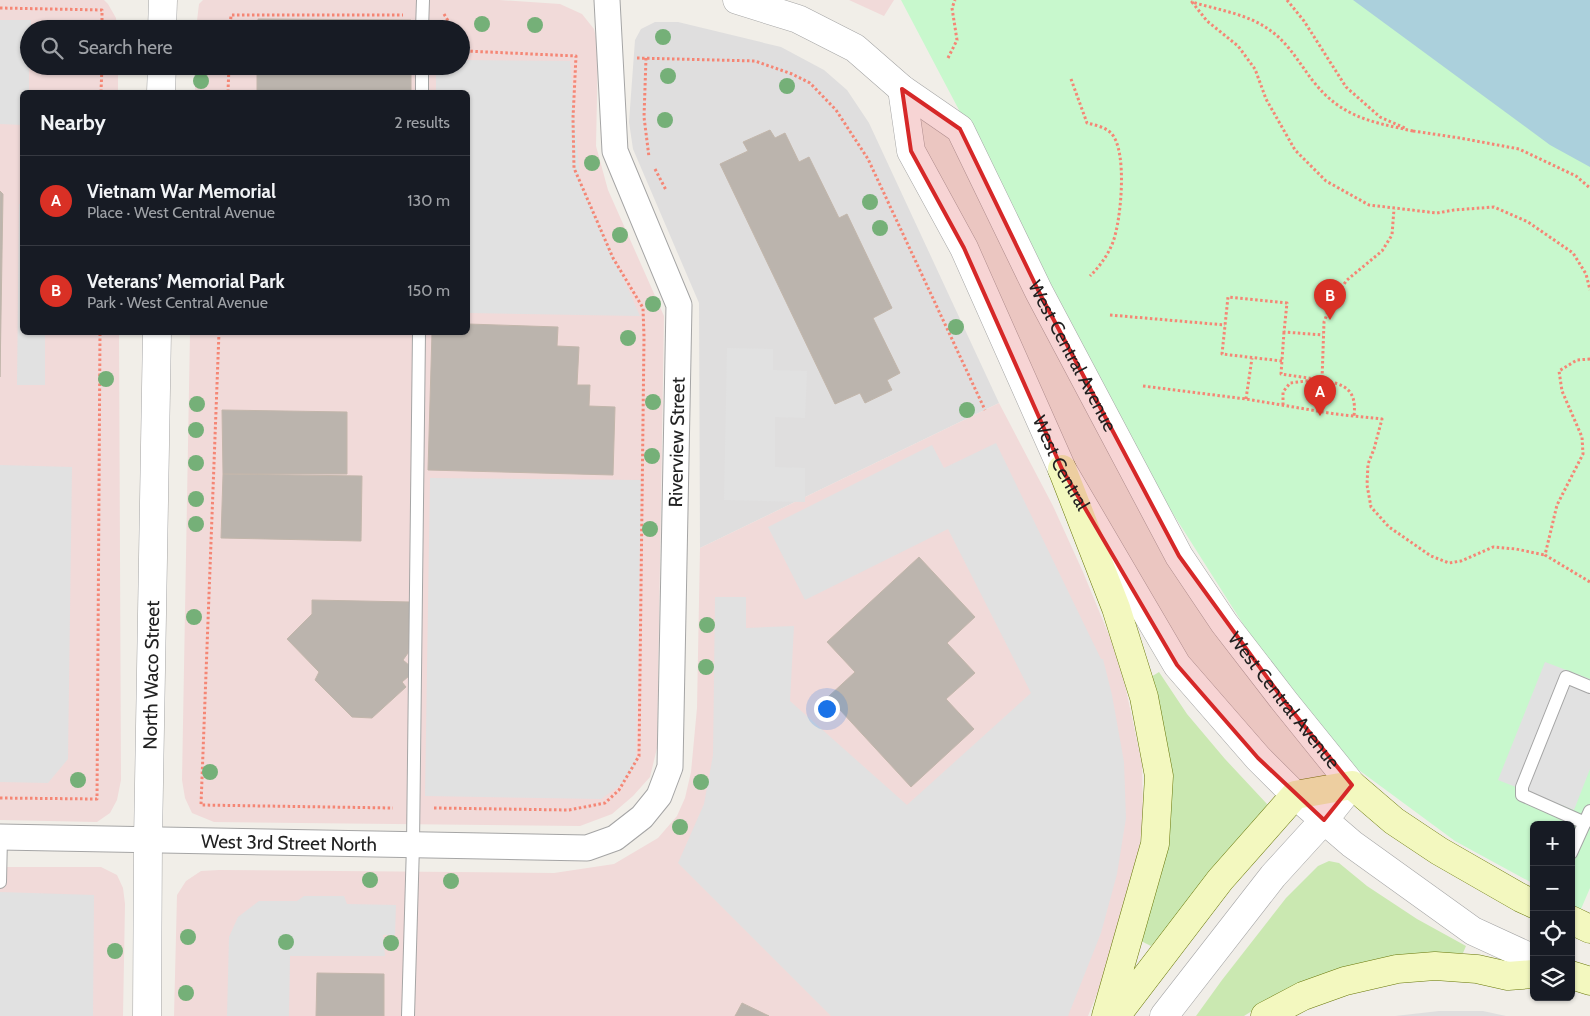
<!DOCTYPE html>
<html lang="en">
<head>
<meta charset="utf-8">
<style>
  :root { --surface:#171b24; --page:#242831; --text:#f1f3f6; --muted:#9ea1a6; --line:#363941; --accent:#d93025 }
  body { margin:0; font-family:Cabin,sans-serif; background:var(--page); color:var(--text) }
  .controls { position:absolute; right:15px; bottom:15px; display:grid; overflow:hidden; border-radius:8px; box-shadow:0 1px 4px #0004 }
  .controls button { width:45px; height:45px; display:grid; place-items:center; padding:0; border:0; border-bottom:1px solid var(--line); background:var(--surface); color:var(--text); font:25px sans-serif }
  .you { position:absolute; left:826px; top:708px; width:18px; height:18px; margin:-12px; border:4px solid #fff; border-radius:50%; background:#1a73e8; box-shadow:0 0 0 8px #1a73e833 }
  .badge { display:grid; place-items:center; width:32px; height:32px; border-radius:50%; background:var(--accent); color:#fff; font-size:16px; font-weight:700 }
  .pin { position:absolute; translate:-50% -41px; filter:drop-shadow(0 1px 2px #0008) }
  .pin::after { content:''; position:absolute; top:26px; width:18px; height:15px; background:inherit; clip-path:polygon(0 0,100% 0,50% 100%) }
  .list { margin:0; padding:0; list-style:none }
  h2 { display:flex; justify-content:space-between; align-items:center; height:65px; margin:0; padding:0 20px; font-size:21px }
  h2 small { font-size:16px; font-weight:400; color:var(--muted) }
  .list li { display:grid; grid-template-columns:32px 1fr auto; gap:15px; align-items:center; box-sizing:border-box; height:90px; padding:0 20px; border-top:1px solid var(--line) }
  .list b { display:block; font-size:19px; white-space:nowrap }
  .list p { margin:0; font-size:16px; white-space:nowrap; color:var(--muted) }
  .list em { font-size:16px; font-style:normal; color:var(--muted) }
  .icon { flex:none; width:28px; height:28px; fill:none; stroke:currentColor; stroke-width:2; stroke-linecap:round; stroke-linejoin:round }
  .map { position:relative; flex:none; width:1590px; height:1016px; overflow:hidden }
  .search { position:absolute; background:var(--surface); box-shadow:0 1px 4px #0004; left:20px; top:20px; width:450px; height:55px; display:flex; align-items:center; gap:12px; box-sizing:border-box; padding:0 18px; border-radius:28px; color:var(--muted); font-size:19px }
  .panel { position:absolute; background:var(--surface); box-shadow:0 1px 4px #0004; left:20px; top:90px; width:450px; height:245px; border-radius:8px }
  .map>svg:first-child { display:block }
  .residential { fill:#dfdede }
  .commercial { fill:#f1dad9 }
  .grass { fill:#cae8b1 }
  .park { fill:#c8f8cd }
  .parking { fill:#e1e1e1 }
  .water { fill:#abd0dc }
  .building { fill:#bbb4ad; stroke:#c2b6ab }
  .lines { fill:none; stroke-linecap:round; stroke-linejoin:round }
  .service-casing { stroke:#a5a5a5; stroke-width:14 }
  .minor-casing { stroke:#a5a5a5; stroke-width:27 }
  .tertiary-casing { stroke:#a5a5a5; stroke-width:29 }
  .secondary-casing { stroke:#687709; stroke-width:29 }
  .path { stroke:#f58675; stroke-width:3; stroke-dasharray:2.5 2.5; stroke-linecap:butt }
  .service { stroke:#fff; stroke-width:12 }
  .minor { stroke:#fff; stroke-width:25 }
  .tertiary { stroke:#fff; stroke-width:28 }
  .secondary { stroke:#f3f8bf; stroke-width:28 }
  .tree { fill:#75b078 }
  .marked { fill:#d62828; fill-opacity:0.2; stroke:#d62828; stroke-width:4; stroke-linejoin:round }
  .labels { text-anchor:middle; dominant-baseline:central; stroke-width:4; stroke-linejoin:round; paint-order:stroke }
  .street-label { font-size:19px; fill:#212121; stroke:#fff }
</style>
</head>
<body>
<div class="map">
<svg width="1590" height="1016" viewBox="0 0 1590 1016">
  <rect width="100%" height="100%" fill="#f1eee8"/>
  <path class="residential" d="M655,22H678L781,47L824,70L847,90L869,123L999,403L700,548L699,303L633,149L629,122L635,40L641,29Z
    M1439,1011H1483L1506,1016H1395Z"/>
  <path class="commercial" d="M0,0H104L108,4L116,18L117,29H29V66H118V92H22V332L119,333L121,780L117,800L110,813L97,822L0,820Z
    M203,0H499L560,4L582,14L594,29L598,47L596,146L608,190L664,316L657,748L650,777L633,796L612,814L580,826L214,822L192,813L185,798L182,780L190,333L468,332V92H195V66H461V29H196L199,4Z
    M849,0H894L884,16Z
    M999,403L1053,506L1083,572L1111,640L1125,685L1142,764L1143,815L1139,855L1113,954L1088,1016H174L177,895L186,881L201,871L219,870L554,873L614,864L658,838L677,816L685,798L691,772L697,708L700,548Z
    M0,867H101L117,875L123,888L125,904L123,1016H0Z"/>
  <path class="grass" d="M1159,672L1187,714L1225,759L1267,804L1264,813L1151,946L1139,940L1160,879L1168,824L1151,677Z
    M1329,861L1339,863L1367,886L1417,919L1466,946L1463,953L1405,957L1271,999L1244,1016H1196L1222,980L1286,898L1318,866Z"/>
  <path class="park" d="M901,0H1369L1590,139V888L1581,909L1571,904V825H1534V884L1455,841L1352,765L1250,635L1165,501Z"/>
  <path class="parking" d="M0,20H31V29H29V92H22V125L0,124Z
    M461,60L570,61L580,179L640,316L468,313V92H436V66H461Z
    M19,204H22V332L45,333V385H17Z
    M727,348L773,349V370L807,371L805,418L775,417V467L805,468V502L724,500Z
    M996,443L1101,659H1103L1112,695L1124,762L1126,818L1117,874L1101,933L1068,1016H831L678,863L704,804L713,755L715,597H746V628L794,626L790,701L907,805L1031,693L948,529L805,600L768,527L932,445L944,468Z
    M0,465L72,467L68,759L48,783L0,782Z
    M430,478L641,480L636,765L622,784L601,799L425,796Z
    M1545,662L1590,679V769L1574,810L1498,780Z
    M0,892L94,895L93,1016H0Z
    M304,896H344L347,904L396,905L395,935H383L385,956H290L289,1016H227L229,937L238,917L259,901H297Z"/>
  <path class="water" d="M1353,0H1590V167L1550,145Z"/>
  <path class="building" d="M258,19L411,20V29H258Z
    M257,66H411V92H257Z
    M770,130L775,138L785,133L799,162L809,157L839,218L847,214L892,308L873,318L900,373L887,380L892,390L865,403L860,393L835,404L720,164L748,151L743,142Z
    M0,191L3,194L0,377Z
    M468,324L558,327L557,346L579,347L577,385H590L589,406L615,407L613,475L428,470L432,332H468Z
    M222,410L347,412V474H223Z
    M223,474L362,476L361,541L221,538Z
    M919,557L975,617L947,643L975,673L946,699L974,729L911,787L828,697L855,672L827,642Z
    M312,600L410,602L408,653L403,660L410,666L409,676L402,682L406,687L372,718L352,717L315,680L319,672L287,639L312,614Z
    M317,973L384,974V1016H316Z
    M742,1003L769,1016H735Z"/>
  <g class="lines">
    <g class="service-casing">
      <path id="service" d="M422,29L423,0
        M422,92V66
        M1585,823L1522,795V787L1566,677L1590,687
        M1571,853L1590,811
        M0,882L1,837
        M408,1016L413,845L419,332"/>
    </g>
    <g class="minor-casing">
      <g id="minor">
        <path id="s1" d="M0,837L587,848L615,838L642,817L659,796L670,767L679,305L615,151L607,0"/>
      </g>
    </g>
    <g class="tertiary-casing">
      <g id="tertiary">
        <path id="s2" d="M737,0L798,19L855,48L902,89L960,129L1039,292L1179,556L1224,623L1285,702L1352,785L1324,820L1273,876L1164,1016"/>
        <path d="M162,29L163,0"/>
        <path id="s3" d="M902,89L911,151L964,248L1062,469L1177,665L1258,758L1295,795L1352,844L1473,931L1534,959"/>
        <path d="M161,92L162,66"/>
        <path id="s4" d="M147,1016L148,840L157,332"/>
      </g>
    </g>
    <g class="secondary-casing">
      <path id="secondary" d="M1062,469L1116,608L1144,697L1159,776L1155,844L1106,1016
        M1571,920L1590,929
        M1571,975L1590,981
        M1116,1016L1220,880L1295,795L1352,785L1394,821L1439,851L1521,898L1534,904
        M1265,1016L1303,996L1345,981L1397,969L1435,966L1477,969L1508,976L1534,974"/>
    </g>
    <path class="path" d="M1287,0L1304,21L1346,87L1380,117L1405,128
      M0,8L102,10V29
      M444,14L453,29
      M230,29L231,15H403
      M637,58L755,61L792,74L810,83L836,110L868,159L985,410
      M646,58L644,117L649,157
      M948,58L957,40L952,8L955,0
      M1071,79L1087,123C1095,125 1105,127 1111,133C1128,150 1121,221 1113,242C1108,255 1100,266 1090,276
      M101,92L102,66
      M228,92L229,66
      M1413,131C1371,122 1341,117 1313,81C1299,63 1290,45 1271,31C1249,14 1218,10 1192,2L1207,21L1238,46L1255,69L1266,99L1295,150L1326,181L1369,205L1437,213L1454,210L1494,207L1528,222L1573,253L1586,274L1590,290
      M1413,131L1460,138L1519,149L1576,176L1590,188
      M655,169L666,190
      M1110,315L1225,325
      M219,332L201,805L393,808
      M1284,332L1281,374L1322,380L1324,322L1332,301L1347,280L1382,251L1392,235L1394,209
      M1590,359L1577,360L1559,371L1562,391L1582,437L1583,454L1557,505L1545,555L1590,582
      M1282,361L1222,354L1228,297L1287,303L1284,332L1323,335
      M1320,380C1345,384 1357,389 1354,416
      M1143,386L1246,399L1335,414L1382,419L1374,449L1368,464L1367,485L1371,507L1389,527L1431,556L1449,563L1461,561L1493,547L1516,549L1545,555
      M1246,399L1252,358
      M1283,405V392L1290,383L1314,380
      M0,798L97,799L100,332
      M434,808L569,810L605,803L619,790L639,756L644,337L643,308L613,258L574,168L573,118L576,56L466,51L461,43"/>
    <use href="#service" class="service"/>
    <use href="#minor" class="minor"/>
    <use href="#tertiary" class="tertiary"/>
    <use href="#secondary" class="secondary"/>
  </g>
  <g class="tree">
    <circle cx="482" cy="24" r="8"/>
    <circle cx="535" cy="25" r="8"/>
    <circle cx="663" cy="37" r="8"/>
    <circle cx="668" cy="76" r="8"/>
    <circle cx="201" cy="81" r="8"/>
    <circle cx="787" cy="86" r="8"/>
    <circle cx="665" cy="120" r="8"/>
    <circle cx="592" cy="163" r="8"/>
    <circle cx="870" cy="202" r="8"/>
    <circle cx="880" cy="228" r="8"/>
    <circle cx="620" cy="235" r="8"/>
    <circle cx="653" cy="304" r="8"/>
    <circle cx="956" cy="327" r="8"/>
    <circle cx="628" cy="338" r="8"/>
    <circle cx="106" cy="379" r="8"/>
    <circle cx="653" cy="402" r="8"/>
    <circle cx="197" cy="404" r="8"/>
    <circle cx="967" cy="410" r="8"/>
    <circle cx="196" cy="430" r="8"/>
    <circle cx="652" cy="456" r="8"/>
    <circle cx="196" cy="463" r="8"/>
    <circle cx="196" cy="499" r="8"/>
    <circle cx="196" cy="524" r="8"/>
    <circle cx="650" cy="529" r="8"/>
    <circle cx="194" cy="617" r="8"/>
    <circle cx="707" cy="625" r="8"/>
    <circle cx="706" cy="667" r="8"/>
    <circle cx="210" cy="772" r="8"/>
    <circle cx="78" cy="780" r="8"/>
    <circle cx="701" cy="782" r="8"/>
    <circle cx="680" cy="827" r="8"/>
    <circle cx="370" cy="880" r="8"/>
    <circle cx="451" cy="881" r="8"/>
    <circle cx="188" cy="937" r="8"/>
    <circle cx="286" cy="942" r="8"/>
    <circle cx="391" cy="943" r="8"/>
    <circle cx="115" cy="951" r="8"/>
    <circle cx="186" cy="993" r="8"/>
  </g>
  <path class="marked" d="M902,89L960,129L1039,292L1179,556L1285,702L1352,785L1324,820L1258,758L1177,665L1062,469L964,248L911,151Z"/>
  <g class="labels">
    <g class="street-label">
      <text stroke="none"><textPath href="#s2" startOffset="514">West Central Avenue</textPath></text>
      <text stroke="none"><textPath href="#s1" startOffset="1034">Riverview Street</textPath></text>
      <text stroke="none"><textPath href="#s3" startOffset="409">West Central</textPath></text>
      <text stroke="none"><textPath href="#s4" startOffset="341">North Waco Street</textPath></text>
      <text stroke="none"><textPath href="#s2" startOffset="919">West Central Avenue</textPath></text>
      <text stroke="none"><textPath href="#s1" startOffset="289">West 3rd Street North</textPath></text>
    </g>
  </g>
</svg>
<div class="controls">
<button>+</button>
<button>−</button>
<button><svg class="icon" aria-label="locate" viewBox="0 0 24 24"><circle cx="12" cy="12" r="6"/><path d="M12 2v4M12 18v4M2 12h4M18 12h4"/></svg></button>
<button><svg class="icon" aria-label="layers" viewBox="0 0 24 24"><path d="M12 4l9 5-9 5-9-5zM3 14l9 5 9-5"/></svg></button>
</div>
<div class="you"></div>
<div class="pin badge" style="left:1320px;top:416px">A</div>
<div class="pin badge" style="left:1330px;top:320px">B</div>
<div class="search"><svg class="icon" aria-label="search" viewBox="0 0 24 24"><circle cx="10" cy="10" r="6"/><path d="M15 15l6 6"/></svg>Search here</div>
<section class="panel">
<h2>Nearby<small>2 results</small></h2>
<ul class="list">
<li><span class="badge">A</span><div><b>Vietnam War Memorial</b><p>Place · West Central Avenue</p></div><em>130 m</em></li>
<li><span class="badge">B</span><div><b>Veterans’ Memorial Park</b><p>Park · West Central Avenue</p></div><em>150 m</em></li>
</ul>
</section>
</div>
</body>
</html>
